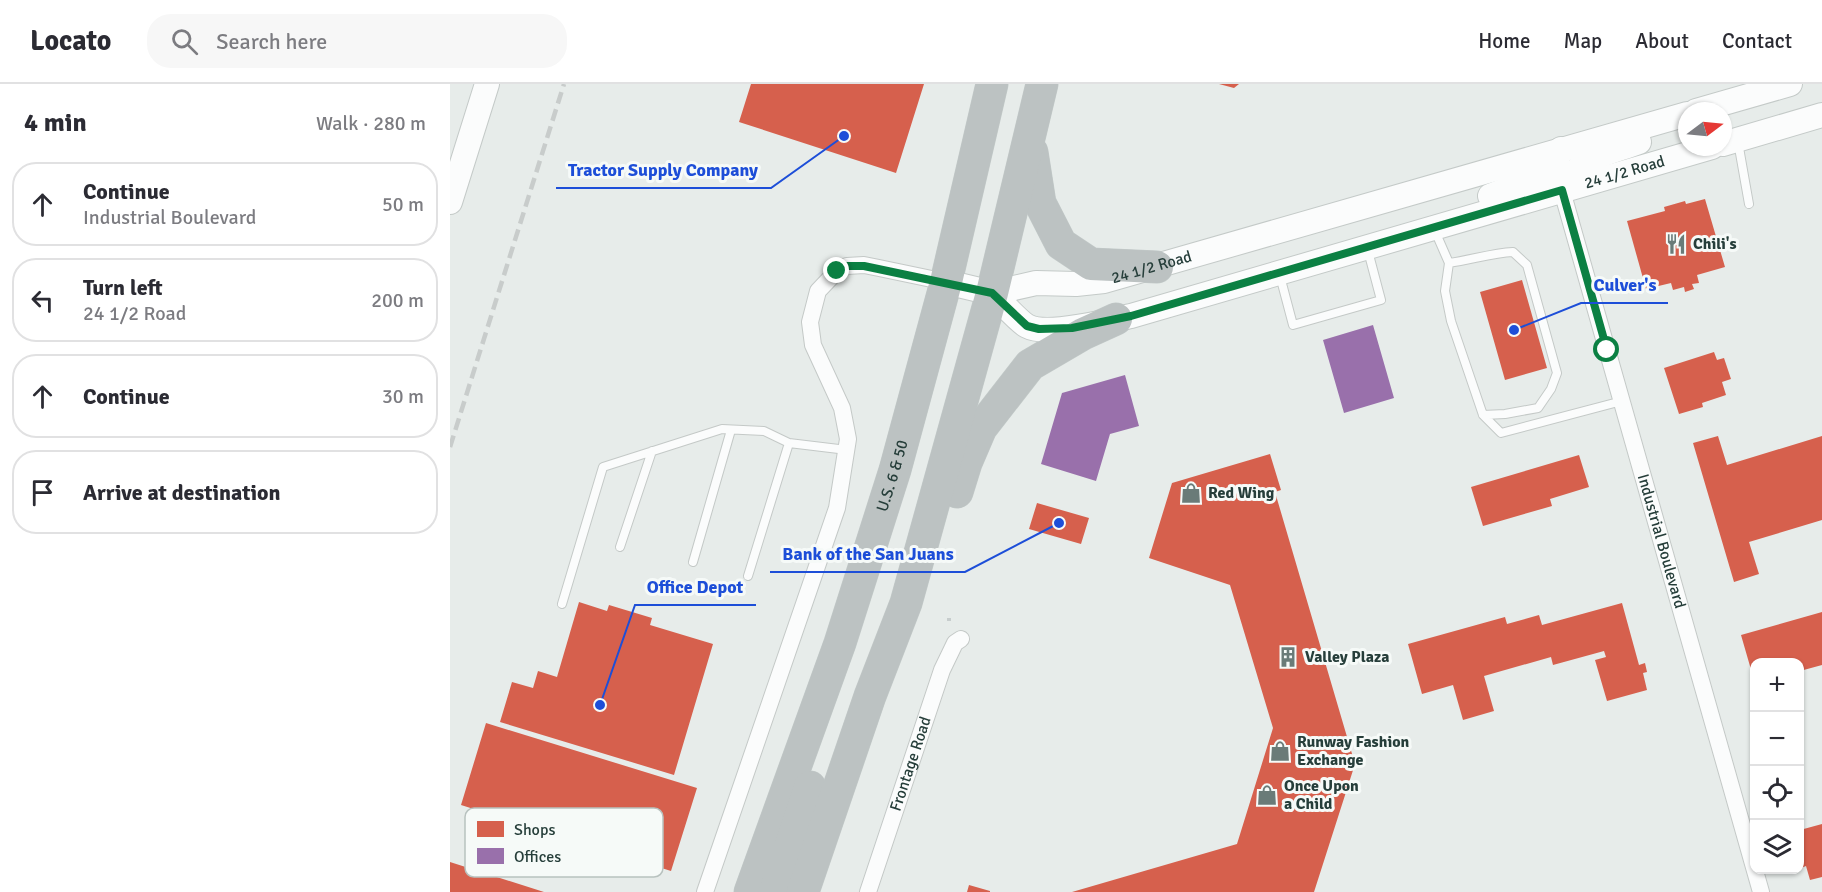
<!DOCTYPE html>
<html lang="en">
<head>
<meta charset="utf-8">
<style>
  :root { --surface:#fff; --page:#f7f7f7; --text:#2b2b33; --muted:#7c7c81; --line:#e1e1e2 }
  body { margin:0; font-family:Signika,sans-serif; background:var(--page); color:var(--text) }
  .controls { position:absolute; right:18px; bottom:18px; display:grid; overflow:hidden; border-radius:12px; box-shadow:0 2px 4px #0004 }
  .controls button { width:54px; height:54px; display:grid; place-items:center; padding:0; border:0; border-bottom:2px solid var(--line); background:var(--surface); color:var(--text); font:30px sans-serif }
  .compass { position:absolute; left:1228px; top:18px; width:54px; height:54px; border-radius:50%; background:var(--surface); box-shadow:0 2px 4px #0004; rotate:74deg }
  .stop { position:absolute; width:18px; height:18px; margin:-14px; border:4px solid #0b8043; border-radius:50%; background:#fff }
  .stop.end { background:#0b8043; border-color:#fff; box-shadow:0 2px 6px #0008 }
  .list { margin:0; padding:0; list-style:none }
  h2 { display:flex; justify-content:space-between; align-items:center; height:78px; margin:0; padding:0 24px; font-size:26px }
  h2 small { font-size:20px; font-weight:400; color:var(--muted) }
  .list li { display:grid; grid-template-columns:39px 1fr auto; gap:18px; align-items:center; box-sizing:border-box; height:84px; margin:0 12px 12px; padding:0 12px; border:2px solid var(--line); border-radius:24px }
  .list b { display:block; font-size:22px; white-space:nowrap }
  .list p { margin:0; font-size:20px; white-space:nowrap; color:var(--muted) }
  .list em { font-size:20px; font-style:normal; color:var(--muted) }
  .icon { flex:none; width:33px; height:33px; fill:none; stroke:currentColor; stroke-width:2; stroke-linecap:round; stroke-linejoin:round }
  .map { position:relative; flex:none; width:1372px; height:808px; overflow:hidden }
  header { display:flex; align-items:center; gap:36px; box-sizing:border-box; height:84px; padding:0 30px; background:var(--surface); border-bottom:2px solid var(--line) }
  header strong { font-size:28px }
  nav { display:flex; gap:33px; margin-inline-start:auto; font-size:21px }
  .search { width:420px; height:54px; background:var(--page); display:flex; align-items:center; gap:15px; box-sizing:border-box; padding:0 21px; border-radius:24px; color:var(--muted); font-size:22px }
  main { display:flex }
  aside { flex:1; background:var(--surface) }
  .map>svg:first-child { display:block }
  .shops { fill:#d6604d }
  .offices { fill:#9970ab }
  .lines { fill:none; stroke-linecap:round; stroke-linejoin:round }
  .lane-casing { stroke:#c4c9c7; stroke-width:10 }
  .street-casing { stroke:#c4c9c7; stroke-width:18 }
  .secondary-casing { stroke:#c4cac8; stroke-width:26 }
  .highway-casing { stroke:#c3cac9; stroke-width:33 }
  .path { stroke:#c7cdcd; stroke-width:4; stroke-dasharray:3 4.5; stroke-linecap:butt }
  .lane { stroke:#fbfcfc; stroke-width:8 }
  .street { stroke:#fbfcfc; stroke-width:16 }
  .secondary { stroke:#fbfcfc; stroke-width:24 }
  .highway { stroke:#bcc2c2; stroke-width:32 }
  .rail { stroke:#c8cccb; stroke-width:4.5; stroke-dasharray:12 6; stroke-linecap:butt }
  .route { stroke:#0b8043; stroke-width:8 }
  .labels { text-anchor:middle; dominant-baseline:central; stroke-width:6; stroke-linejoin:round; paint-order:stroke }
  .street-label { font-size:16px; fill:#263e3a; stroke:#f6faf8 }
  .poi-label { font-size:16px; font-weight:bold; fill:#263e3a; stroke:#f6faf8; text-anchor:start }
  .key { fill:#f6faf8; stroke:#b8c2bf; stroke-width:1.5 }
  .key-label { font-size:16px; fill:#263e3a }
  .leader { fill:none; stroke:#1d4ed8; stroke-width:2 }
  .callout-dot { fill:#1d4ed8; stroke:#f6faf8; stroke-width:2 }
  .callout-label { font-size:18px; text-anchor:middle; font-weight:bold; fill:#1d4ed8; stroke:#f6faf8; stroke-width:6; stroke-linejoin:round; paint-order:stroke }
</style>
</head>
<body>
<header>
<strong>Locato</strong>
<div class="search"><svg class="icon" aria-label="search" viewBox="0 0 24 24"><circle cx="10" cy="10" r="6"/><path d="M15 15l6 6"/></svg>Search here</div>
<nav><a>Home</a><a>Map</a><a>About</a><a>Contact</a></nav>
</header>
<main>
<aside>
<h2>4 min<small>Walk · 280 m</small></h2>
<ul class="list">
<li><svg class="icon" aria-label="ahead" viewBox="0 0 24 24"><path d="M12 20V5M6 11l6-6 6 6"/></svg><div><b>Continue</b><p>Industrial Boulevard</p></div><em>50 m</em></li>
<li><svg class="icon" aria-label="left" viewBox="0 0 24 24"><path d="M17 20v-9H6M10 6l-5 5 5 5"/></svg><div><b>Turn left</b><p>24 1/2 Road</p></div><em>200 m</em></li>
<li><svg class="icon" aria-label="ahead" viewBox="0 0 24 24"><path d="M12 20V5M6 11l6-6 6 6"/></svg><div><b>Continue</b></div><em>30 m</em></li>
<li><svg class="icon" aria-label="arrive" viewBox="0 0 24 24"><path d="M6 21V4h12l-3 4 3 4H6"/></svg><div><b>Arrive at destination</b></div></li>
</ul>
</aside>
<div class="map">
<svg width="1372" height="808" viewBox="0 0 1372 808">
  <rect width="100%" height="100%" fill="#e7ecea"/>
  <path class="shops" d="M301,0H474L446,89L289,38Z
    M769,0H789L784,4Z
    M1255,115L1275,183L1247,191L1249,199L1242,200L1244,205L1235,208L1234,203L1223,206L1221,199L1196,205L1177,137L1215,127L1214,123L1235,117L1236,120Z
    M1072,196L1097,284L1055,296L1030,208Z
    M1264,268L1267,276L1274,274L1281,295L1272,298L1276,311L1252,319L1253,323L1229,330L1214,284Z
    M1268,352L1277,381L1372,352V436L1299,458L1309,490L1284,498L1243,359Z
    M820,370L831,406L825,408L905,680L864,808H622L787,760L823,644L780,501L699,474L722,399Z
    M1129,371L1139,403L1100,415L1102,422L1033,442L1021,403Z
    M587,419L639,434L631,460L579,445Z
    M129,518L157,527L159,521L202,534L200,541L263,560L224,691L50,638L62,598L83,604L88,587L107,593Z
    M1172,519L1189,581L1195,579L1197,588L1193,589L1197,606L1157,617L1145,576L1156,573L1154,567L1103,581L1101,573L1034,592L1044,627L1013,636L1003,601L972,610L958,560L1055,533L1057,540L1089,531L1092,541Z
    M1372,528V581L1350,587V578H1304V596L1291,551Z
    M36,639L247,704L221,787L11,721Z
    M1372,740V793L1360,796L1356,782L1351,784L1350,780V773L1354,772L1350,757V746Z
    M0,778L94,808H0Z
    M519,801L540,807V808H517Z"/>
  <path class="offices" d="M923,241L944,314L894,329L873,256Z
    M675,291L689,342L660,350L646,397L591,380L612,309Z"/>
  <g class="lines">
    <g class="lane-casing">
      <path id="lane" d="M1288,58L1299,120
        M985,147L999,179L995,207L1001,237L1033,331L1055,330L1088,324L1101,305L1107,289L1077,181L1063,168C1042,169 1021,176 999,179
        M830,192L843,241L931,216L918,167
        M1033,331L1051,349L1172,317
        M170,463L202,367
        M243,478L281,346
        M298,492L339,359L397,366
        M112,520L153,383L272,345L314,347L339,359"/>
    </g>
    <g class="street-casing">
      <g id="street">
        <path id="s1" d="M1112,107L1311,808"/>
        <path d="M255,808L387,424L398,355L392,324L363,261L360,238L368,207L387,187L397,182L414,181L429,184L496,198"/>
        <path id="s2" d="M418,808L492,586L505,559L511,555"/>
      </g>
    </g>
    <g class="secondary-casing">
      <g id="secondary">
        <path d="M1246,27L1340,0"/>
        <path d="M1273,60L1372,31"/>
        <path d="M1112,107C1127,73 1157,70 1189,58"/>
        <path d="M1040,112L1095,90L1105,81L1111,65"/>
        <path d="M0,118L37,0"/>
        <path id="s3" d="M496,198L542,209L586,199L626,200L654,197L1237,30"/>
        <path id="s4" d="M542,209C551,217 568,237 577,242C597,253 658,237 681,232L1262,63"/>
      </g>
    </g>
    <g class="highway-casing">
      <g id="highway">
        <path d="M582,68L590,119L611,160L641,180L707,183"/>
        <path d="M507,408L516,379L531,344L580,281L633,250L666,235"/>
        <path id="s5" d="M300,808L390,559L445,386L496,198L542,0"/>
        <path d="M325,808L360,703"/>
        <path d="M353,808L420,612L456,519L542,209L592,0"/>
      </g>
    </g>
    <path class="path" d="M499,537V530"/>
    <use href="#lane" class="lane"/>
    <use href="#street" class="street"/>
    <use href="#secondary" class="secondary"/>
    <use href="#highway" class="highway"/>
    <path class="rail" d="M0,363L114,0"/>
  </g>
  <g class="lines">
    <path class="route" d="M387,187L397,182H414L542,209L577,242L589,245L622,244L681,232L1112,106L1157,266"/>
  </g>
  <defs>
    <g id="restaurant-bare" transform="scale(1.62)"><path d="M-5-6h1v4h1v-4h1v4h1v-4h1v5L-1.5 .5V6h-2V.5L-5-1ZM5-6V6H3V1.5H1.5Q1.5-4 5-6Z" fill="#6a7b78" stroke="#f6faf8" stroke-width="2.5" paint-order="stroke"/></g>
    <g id="shop-bare" transform="scale(1.62)"><path d="M-5-2.5h2.3a2.7 3.5 0 0 1 5.4 0H5L5.5 6h-11ZM-1.5-2.5h3a1.5 2.3 0 0 0-3 0Z" fill="#6a7b78" stroke="#f6faf8" stroke-width="2.5" paint-order="stroke"/></g>
    <g id="building-bare" transform="scale(1.62)"><path d="M-4-6H4V6H1V3H-1V6H-4ZM-2.5-4.3h1.7v1.8h-1.7ZM.8-4.3h1.7v1.8H.8ZM-2.5-1h1.7V.8h-1.7ZM.8-1h1.7V.8H.8Z" fill="#6a7b78" stroke="#f6faf8" stroke-width="2.5" paint-order="stroke"/></g>
  </defs>
  <g fill-rule="evenodd">
    <use href="#restaurant-bare" x="1226" y="160"/>
    <use href="#shop-bare" x="741" y="409"/>
    <use href="#building-bare" x="838" y="573"/>
    <use href="#shop-bare" x="830" y="667"/>
    <use href="#shop-bare" x="817" y="711"/>
  </g>
  <g class="labels">
    <g class="street-label">
      <text stroke="none"><textPath href="#s4" startOffset="668">24 1/2 Road</textPath></text>
      <text stroke="none"><textPath href="#s3" startOffset="210">24 1/2 Road</textPath></text>
      <text stroke="none"><textPath href="#s5" startOffset="440">U.S. 6 &amp; 50</textPath></text>
      <text stroke="none"><textPath href="#s1" startOffset="364">Industrial Boulevard</textPath></text>
      <text stroke="none"><textPath href="#s2" startOffset="135">Frontage Road</textPath></text>
    </g>
    <g class="poi-label">
      <text x="1243" y="160">Chili's</text>
      <text x="758" y="409">Red Wing</text>
      <text x="855" y="573">Valley Plaza</text>
      <text x="847" y="658">Runway Fashion<tspan x="847" dy="18">Exchange</tspan></text>
      <text x="834" y="702">Once Upon<tspan x="834" dy="18">a Child</tspan></text>
    </g>
  </g>
  <rect x="15" y="724" width="198" height="69" rx="9" class="key"/>
  <rect x="27" y="737" width="27" height="16" fill="#d6604d"/>
  <rect x="27" y="764" width="27" height="16" fill="#9970ab"/>
  <g class="key-label">
    <text x="64" y="751">Shops</text>
    <text x="64" y="778">Offices</text>
  </g>
  <path class="leader" d="M394 52L321 104H106M1064 246L1131 219H1218M609 439L515 488H320M150 621L185 521H306"/>
  <g class="callout-dot">
    <circle cx="394" cy="52" r="6"/>
    <circle cx="1064" cy="246" r="6"/>
    <circle cx="609" cy="439" r="6"/>
    <circle cx="150" cy="621" r="6"/>
  </g>
  <g class="callout-label">
    <text x="213" y="92">Tractor Supply Company</text>
    <text x="1175" y="207">Culver's</text>
    <text x="418" y="476">Bank of the San Juans</text>
    <text x="245" y="509">Office Depot</text>
  </g>
</svg>
<div class="controls">
<button>+</button>
<button>−</button>
<button><svg class="icon" aria-label="locate" viewBox="0 0 24 24"><circle cx="12" cy="12" r="6"/><path d="M12 2v4M12 18v4M2 12h4M18 12h4"/></svg></button>
<button><svg class="icon" aria-label="layers" viewBox="0 0 24 24"><path d="M12 4l9 5-9 5-9-5zM3 14l9 5 9-5"/></svg></button>
</div>
<svg class="compass" viewBox="-18 -18 36 36"><path d="M0-13l5 13h-10z" fill="#e53935"/><path d="M0 13l5-13h-10z" fill="#7c7c81"/></svg>
<div class="stop" style="left:1157px;top:266px"></div>
<div class="stop end" style="left:387px;top:187px"></div>
</div>
</main>
</body>
</html>
